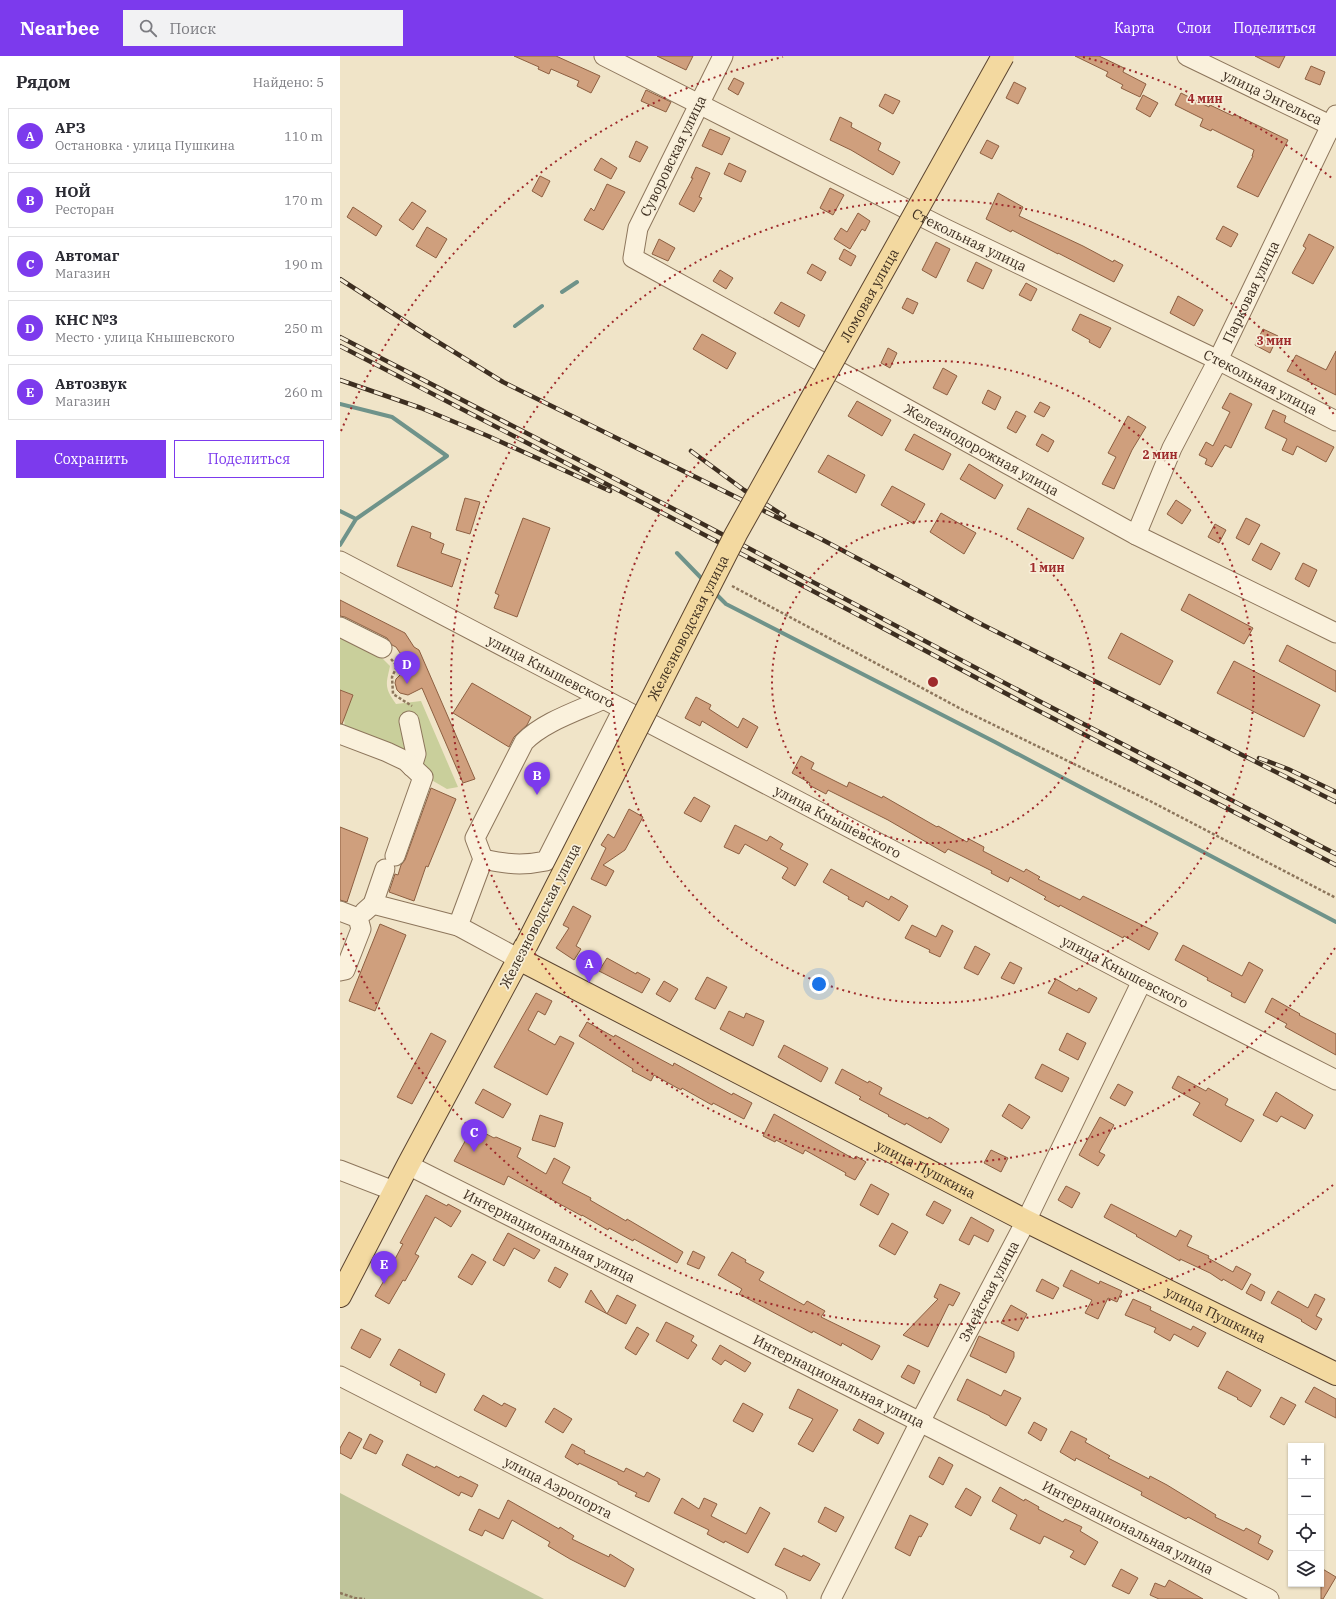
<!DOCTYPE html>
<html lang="ru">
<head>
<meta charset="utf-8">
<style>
  :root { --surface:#fff; --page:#f2f2f3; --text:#2b2b33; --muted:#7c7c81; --line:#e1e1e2; --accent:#7c3aed }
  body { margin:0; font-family:"IBM Plex Serif",serif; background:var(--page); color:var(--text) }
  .controls { position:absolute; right:12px; bottom:12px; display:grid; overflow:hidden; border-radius:0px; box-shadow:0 1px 3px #0004 }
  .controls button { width:36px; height:36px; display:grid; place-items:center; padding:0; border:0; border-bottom:1px solid var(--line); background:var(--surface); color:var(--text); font:20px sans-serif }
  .you { position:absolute; left:479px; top:928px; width:14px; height:14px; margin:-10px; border:3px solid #fff; border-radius:50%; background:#1a73e8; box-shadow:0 0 0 6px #1a73e833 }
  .badge { display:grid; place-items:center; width:26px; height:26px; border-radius:50%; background:var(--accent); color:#fff; font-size:13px; font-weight:700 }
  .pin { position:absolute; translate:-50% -33px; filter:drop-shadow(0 1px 2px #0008) }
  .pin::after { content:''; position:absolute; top:21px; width:14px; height:12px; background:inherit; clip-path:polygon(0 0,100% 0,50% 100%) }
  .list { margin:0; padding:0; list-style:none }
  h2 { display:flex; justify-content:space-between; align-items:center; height:52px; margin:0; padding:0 16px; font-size:17px }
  h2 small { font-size:13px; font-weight:400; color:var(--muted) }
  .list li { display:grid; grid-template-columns:26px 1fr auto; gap:12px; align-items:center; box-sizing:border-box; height:56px; margin:0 8px 8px; padding:0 8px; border:1px solid var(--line); border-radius:0px }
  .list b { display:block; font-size:15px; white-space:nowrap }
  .list p { margin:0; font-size:13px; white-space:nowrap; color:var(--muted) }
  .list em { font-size:13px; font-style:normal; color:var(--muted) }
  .actions { display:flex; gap:8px; padding:12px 16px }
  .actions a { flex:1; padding:9px 0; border:1px solid var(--accent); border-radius:0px; text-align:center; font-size:14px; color:var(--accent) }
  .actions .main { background:var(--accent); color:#fff }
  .icon { flex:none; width:22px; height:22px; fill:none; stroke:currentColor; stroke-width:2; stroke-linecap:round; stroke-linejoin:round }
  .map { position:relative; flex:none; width:996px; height:1543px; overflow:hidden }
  header { display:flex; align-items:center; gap:24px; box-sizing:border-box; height:56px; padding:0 20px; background:var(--accent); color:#fff }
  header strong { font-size:19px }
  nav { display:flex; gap:22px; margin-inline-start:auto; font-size:14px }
  .search { width:280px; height:36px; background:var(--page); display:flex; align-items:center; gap:10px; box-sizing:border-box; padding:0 14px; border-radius:0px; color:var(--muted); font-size:15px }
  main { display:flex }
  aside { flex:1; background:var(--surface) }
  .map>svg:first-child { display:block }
  .green { fill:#c9cf9b }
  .cemetery { fill:#bfc49a }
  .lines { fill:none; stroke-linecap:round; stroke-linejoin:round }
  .stream { stroke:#6f938a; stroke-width:4 }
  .building { fill:#cf9f7d; stroke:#8d5f41 }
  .minor-casing { stroke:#8d765c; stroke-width:21 }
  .major-casing { stroke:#5b4430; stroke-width:24 }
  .path { stroke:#8d765c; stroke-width:2.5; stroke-dasharray:3 2; stroke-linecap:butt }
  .minor { stroke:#faf1dc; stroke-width:19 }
  .major { stroke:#f3d9a0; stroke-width:22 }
  .rail-casing { stroke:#3d2e20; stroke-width:4.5 }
  .rail { stroke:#f7eed8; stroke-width:3; stroke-dasharray:9; stroke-linecap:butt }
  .major-bridge-casing { stroke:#5b4430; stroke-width:24; stroke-linecap:butt }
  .major-bridge { stroke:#f3d9a0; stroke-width:22 }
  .ring { fill:none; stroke:#9e2a2b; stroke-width:2; stroke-dasharray:2 4 }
  .labels { text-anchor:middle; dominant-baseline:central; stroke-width:3.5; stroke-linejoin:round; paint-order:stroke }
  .street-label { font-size:14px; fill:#3d2e20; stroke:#f7eed8 }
  .centre { fill:#9e2a2b; stroke:#f7eed8; stroke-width:2 }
  .ring-label { font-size:12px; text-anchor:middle; font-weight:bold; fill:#9e2a2b; stroke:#f7eed8; stroke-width:3.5; stroke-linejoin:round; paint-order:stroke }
</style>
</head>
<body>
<header>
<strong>Nearbee</strong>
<div class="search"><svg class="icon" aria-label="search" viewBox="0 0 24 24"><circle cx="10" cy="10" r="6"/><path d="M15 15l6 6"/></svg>Поиск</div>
<nav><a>Карта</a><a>Слои</a><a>Поделиться</a></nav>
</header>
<main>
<aside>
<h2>Рядом<small>Найдено: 5</small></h2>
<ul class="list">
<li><span class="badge">A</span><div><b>АРЗ</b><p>Остановка · улица Пушкина</p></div><em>110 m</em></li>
<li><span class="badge">B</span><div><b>НОЙ</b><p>Ресторан</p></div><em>170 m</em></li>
<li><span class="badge">C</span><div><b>Автомаг</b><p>Магазин</p></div><em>190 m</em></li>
<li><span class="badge">D</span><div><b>КНС №3</b><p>Место · улица Кнышевского</p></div><em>250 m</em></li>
<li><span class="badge">E</span><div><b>Автозвук</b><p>Магазин</p></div><em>260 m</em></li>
</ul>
<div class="actions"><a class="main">Сохранить</a><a>Поделиться</a></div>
</aside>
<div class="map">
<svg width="996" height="1543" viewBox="0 0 996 1543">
  <rect width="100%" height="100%" fill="#f0e4c8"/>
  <path class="green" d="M0,577L34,594L50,610C46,629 44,631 56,648L81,645L118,731L107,733L5,674L4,662L13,639L0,634Z"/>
  <path class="cemetery" d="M0,1437L204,1543H0Z"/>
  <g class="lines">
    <path class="stream" d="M222,236L237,226
      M175,270L202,250
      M0,348L52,361L107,400L16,463L0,489
      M0,455L16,463
      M337,497L365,526
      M373,535L386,548L655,686L996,866"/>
  </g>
  <path class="building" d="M174,0H216L260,20L251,37L237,30L239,25L211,13L209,18L198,13L199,11Z
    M317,0H353L346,14Z
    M735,0H759L784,12L783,16L806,28L800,41L781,32L783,29L766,20L768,16Z
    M915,0H945L939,12Z
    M971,10L985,16L980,29L965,23Z
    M394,22L404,27L398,39L388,33Z
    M674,26L686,32L678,48L666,42Z
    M306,34L331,46L326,56L301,45Z
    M841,37L869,51L870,49L893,60L894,58L948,84L918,141L897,131L913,100H912L914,94L872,73L871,75L860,70L863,63L835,49Z
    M545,38L560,45L553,58L539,50Z
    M803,39L818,47L810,61L796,53Z
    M500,61L512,67L511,71L541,87L538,94L560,106L553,119L511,94L490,84Z
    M370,73L390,82L382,99L362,90Z
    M647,84L659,90L652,103L640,97Z
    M296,85L308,91L300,106L289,101Z
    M261,102L277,112L271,123L254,114Z
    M389,107L406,115L401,126L384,118Z
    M356,111L370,117L359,141L362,142L354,156L339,148L353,122H351Z
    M200,120L210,125L202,141L192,135Z
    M267,128L285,136L263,174L244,164L251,152L254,155Z
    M490,132L504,139L493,159L480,152Z
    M658,137L683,151L679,160L743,190L773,206L774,204L783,209L774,226L718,197V198L672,174L671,176L646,163Z
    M72,146L86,155L73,174L59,164Z
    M13,151L42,170L36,180L7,161Z
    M518,157L530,165L525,175L522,173L510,193L494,183L501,172L507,176Z
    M883,170L898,178L891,191L876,183Z
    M87,171L107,183L96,202L76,190Z
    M969,178L994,191L973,228L952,217L966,192L963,190Z
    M319,183L335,192L328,205L312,198Z
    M596,186L610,193L596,222L582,214Z
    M504,193L516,200L511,210L499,203Z
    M636,206L652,214L643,233L627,225Z
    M472,208L486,216L481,225L467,217Z
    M380,214L393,222L386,233L373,225Z
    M686,227L697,233L691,245L679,239Z
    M838,240L863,254L854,270L830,257Z
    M567,242L578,247L573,258L562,252Z
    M441,246L465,259L459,271L434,257Z
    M740,258L771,272L760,292L749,286L750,284L732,274Z
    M923,273L938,280L930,297L915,289Z
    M362,278L396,297L387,313L353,293Z
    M548,292L557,297L550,312L541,307Z
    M996,295V339L947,315L956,299L986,314Z
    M603,312L617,320L607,339L593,332Z
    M648,334L661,341L655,354L642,347Z
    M890,337L912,348L891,392L885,389L872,411L865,408L867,403L859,399L866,386L873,390L890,356L882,352Z
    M517,345L551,364L542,380L508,360Z
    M700,346L710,351L704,361L694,356Z
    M933,354L946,360L944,366L994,391L986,406L957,390L953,399L942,394L947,383L925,372Z
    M676,355L686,360L676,377L667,372Z
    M788,360L806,371L792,394L774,433L762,428L776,401L768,397Z
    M574,378L611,398L603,414L565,394Z
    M702,378L714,385L708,396L696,389Z
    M488,399L525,419L516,437L478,416Z
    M629,408L663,429L655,443L620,423Z
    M552,430L585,448L574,468L541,449Z
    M125,442L140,446L130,478L116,474Z
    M836,444L851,454L842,468L827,458Z
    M688,452L744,482L733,503L677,473Z
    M601,457L636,477L624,498L590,476Z
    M183,462L210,472L177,561L154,552L159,539L155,537Z
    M906,462L920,469L909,489L896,482Z
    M875,468L886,474L879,487L868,481Z
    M72,470L91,477L90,482L104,488L101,497L121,504L112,531L57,510Z
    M921,487L940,497L931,514L912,504Z
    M963,507L977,514L969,531L955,523Z
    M849,538L913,572L904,588L841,554Z
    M0,544L65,577L74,591L79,594L135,723L123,727L82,632L68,639L60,637L57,634L55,627L56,623L69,610L56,591L52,589L47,582L5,561L0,560Z
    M781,577L833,605L820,629L768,602Z
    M947,589L996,615V636L939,605Z
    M894,605L980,649L964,681L877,637Z
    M132,627L191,661L187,669L174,681L169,691L113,657Z
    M0,634L13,639L2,668L0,667Z
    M356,641L371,649L369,653L398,672L403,662L418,671L407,692L362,665L360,670L345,662Z
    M461,700L474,707L471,713L507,731L509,726L542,742L543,740L597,771L598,770L627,786L629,783L644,791L643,795L684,816L686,813L700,821L698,823L740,844L743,840L818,877L809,894L784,880L783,882L720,849L719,851L704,843L706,841L670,821L668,826L651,817L652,815L608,793L605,797L548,764L488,734L486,738L469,729L470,727L452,717Z
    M91,732L116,743L88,811L86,810L74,845L49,836L55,818L58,819L61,809L65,804Z
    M354,741L370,750L361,766L344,757Z
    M289,753L303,761L285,794L263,809L274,815L266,830L251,823L266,792L261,789L268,778L274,782Z
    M395,769L427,785L430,780L443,788L440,793L468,808L455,830L442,822L448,812L405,788L399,798L384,791Z
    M0,771L28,782L7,846L0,844Z
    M491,813L549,844L551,840L568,850L559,865L526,845L523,851L508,843L509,841L483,826Z
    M233,850L251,860L236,890L241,893L234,904L216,892L229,872L223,869Z
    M40,868L66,879L35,955L9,945Z
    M572,869L596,881L602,869L613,875L600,901L589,896L590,894L565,882Z
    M843,889L902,920L909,906L923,914L905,947L891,940L892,937L867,924L868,922L835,904Z
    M635,890L650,898L638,919L624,912Z
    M267,902L296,918L297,916L310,923L302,937L259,915Z
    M670,906L682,912L674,928L661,922Z
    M367,921L387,931L375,953L355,943Z
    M716,923L737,935L739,932L757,942L749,957L708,937Z
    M324,925L338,933L330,946L316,938Z
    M196,937L212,945L205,959L198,955L188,974L215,989L220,980L234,987L207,1039L154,1011Z
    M932,942L960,958L959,959L996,978V999L945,971L947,968L925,956Z
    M389,955L404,962L406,957L424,965L413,990L380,973Z
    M247,966L274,981L275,979L333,1010L334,1007L392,1039L393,1037L412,1047L404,1063L373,1047L372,1049L342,1032L341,1034L314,1019L311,1025L292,1015L293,1013L239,980Z
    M91,977L106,985L72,1048L57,1041Z
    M727,977L746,987L738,1004L719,994Z
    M444,989L488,1012L481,1026L438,1001Z
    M702,1008L729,1022L722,1036L695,1022Z
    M502,1013L528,1027L529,1025L542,1032L539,1038L588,1063L589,1061L609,1073L601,1087L566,1067L565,1069L548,1060L549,1059L519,1043L521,1041L495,1027Z
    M838,1020L866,1035L868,1032L888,1043L885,1049L914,1064L901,1086L853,1059L860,1047L832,1032Z
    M778,1028L793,1036L785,1050L770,1042Z
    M143,1033L171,1048L163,1062L135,1047Z
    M936,1036L973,1059L965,1073L941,1060L937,1066L923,1059Z
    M669,1048L690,1061L682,1073L662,1060Z
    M434,1058L514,1103L516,1100L526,1106L515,1124L505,1119L506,1117L465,1094L463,1098L436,1084L435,1086L423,1080Z
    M200,1059L223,1067L215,1091L192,1084Z
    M760,1061L774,1069L759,1096L765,1099L758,1110L739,1099Z
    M133,1071L154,1082L156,1081L181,1092L177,1101L206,1118L214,1102L230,1111L222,1127L251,1142L250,1144L286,1165L287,1163L343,1196L337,1207L294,1183L293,1185L269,1172L268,1174L242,1159V1160L168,1120L164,1129L114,1105Z
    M651,1094L668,1102L661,1116L644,1107Z
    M531,1128L549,1138L538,1159L520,1149Z
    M726,1130L740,1137L732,1152L718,1144Z
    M86,1139L107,1150L108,1148L121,1155L111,1171L95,1161L75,1198L79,1200L65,1225L63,1224L49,1248L35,1240L49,1216H48L63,1188L60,1187Z
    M594,1145L611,1154L603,1168L586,1159Z
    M771,1148L836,1181L840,1174L852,1180L847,1190L869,1200L868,1202L893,1216L896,1210L911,1218L902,1234L883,1223L882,1225L870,1217L840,1203V1205L796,1180L797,1179L764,1161Z
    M631,1161L654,1174L648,1186L634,1179L629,1189L619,1184Z
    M552,1167L568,1176L555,1199L539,1190Z
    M168,1177L200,1194L194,1203L174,1192L164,1210L153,1204Z
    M353,1195L365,1201L359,1213L347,1208Z
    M392,1196L406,1204L405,1206L424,1216L419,1224L464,1249L467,1245L485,1255L481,1261L540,1290L532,1304L502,1287L501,1290L473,1275L472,1277L399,1238L402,1233L378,1219Z
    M132,1198L146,1206L132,1229L118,1221Z
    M215,1211L228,1218L220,1232L208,1225Z
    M731,1214L759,1228L760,1225L782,1235L777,1246L768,1242L758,1263L745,1257L752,1244L723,1230Z
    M702,1223L719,1232L713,1243L696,1235Z
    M600,1228L620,1237L613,1250L609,1248L588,1291L563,1279L598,1243L594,1241Z
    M911,1228L925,1236L921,1245L906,1237Z
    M251,1234L267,1258L277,1239L296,1249L286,1268L245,1246Z
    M938,1235L968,1252L975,1238L985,1243L976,1260L982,1263L976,1274L961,1265L962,1264L931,1247Z
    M793,1243L811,1251L810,1254L851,1274L853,1270L866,1277L858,1291L834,1278L830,1285L814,1276L816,1272L785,1259Z
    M671,1249L687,1258L678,1275L661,1267Z
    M326,1266L354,1280L351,1285L357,1289L348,1303L316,1285Z
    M297,1271L309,1278L296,1299L285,1292Z
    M21,1273L41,1283L30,1302L11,1292Z
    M639,1280L674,1296V1301L666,1317L630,1300Z
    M380,1289L411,1307L405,1316L385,1304L381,1309L372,1303Z
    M59,1293L105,1318L96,1337L80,1329L81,1326L50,1309Z
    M568,1309L580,1315L574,1328L561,1321Z
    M887,1315L921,1334L911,1351L897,1343L898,1342L878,1332Z
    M627,1323L661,1340L664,1334L681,1342L666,1370L650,1361V1360L617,1344Z
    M974,1331L996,1343V1362L965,1346Z
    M458,1333L498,1354L473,1396L458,1388L473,1363L449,1352Z
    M143,1339L162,1350L164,1347L176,1353L166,1371L134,1354Z
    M941,1341L956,1349L944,1369L930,1361Z
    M403,1347L423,1358L413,1376L393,1365Z
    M214,1352L232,1363L223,1377L205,1366Z
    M519,1363L544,1377L538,1388L513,1374Z
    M694,1366L707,1373L701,1385L688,1377Z
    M731,1375L747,1383L745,1386L770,1400L768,1402L809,1423L810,1420L827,1429L876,1459L875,1461L904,1475L906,1472L921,1480L918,1487L933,1495L928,1504L848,1461L846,1463L801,1439L802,1436L736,1402L735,1405L720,1396Z
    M9,1376L22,1383L11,1403L0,1397V1392Z
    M30,1378L43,1385L36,1398L23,1392Z
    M232,1388L245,1395L244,1397L284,1416L286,1412L304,1421L307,1416L320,1423L309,1446L295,1440L297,1437L278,1428V1426L239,1407L238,1409L225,1401Z
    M67,1398L95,1412L96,1410L119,1422L120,1420L138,1429L132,1441L121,1436L119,1440L62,1409Z
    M599,1401L613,1409L603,1429L589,1421Z
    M660,1431L684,1445L685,1443L699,1451L698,1453L723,1466L725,1463L742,1471L740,1475L758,1486L745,1509L730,1501L734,1495L704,1480L700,1488L670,1473L677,1459L652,1445Z
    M626,1432L641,1441L631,1460L615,1451Z
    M342,1442L359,1453L364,1442L377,1448L371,1460L406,1478L420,1451L430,1457L408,1497L385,1485L384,1487L367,1478L369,1474L334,1457Z
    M168,1444L219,1473L220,1471L234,1480L232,1483L269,1501L270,1498L294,1513L285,1531L230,1503L208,1490L210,1486L172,1464L163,1483L145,1474L142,1480L129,1474L139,1453L159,1463Z
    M485,1451L504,1461L496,1476L478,1466Z
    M570,1459L588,1468L581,1481L579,1480L570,1500L555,1492Z
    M444,1492L462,1501L463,1499L480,1508L470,1525L435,1509Z
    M981,1512L996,1521L983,1543H981Z
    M781,1513L798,1522L789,1538L772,1530Z
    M829,1524L863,1543H819L810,1539L815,1527L825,1531Z"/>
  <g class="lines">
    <g class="minor-casing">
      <g id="minor">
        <path id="s1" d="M264,0L604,172L878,304L996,365"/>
        <path id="s2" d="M383,0L298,172L293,202L796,479L996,577"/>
        <path id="s3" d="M847,0L996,72"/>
        <path id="s4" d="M796,479L832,392L878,304L996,59"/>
        <path id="s5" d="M0,505L802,925L996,1024"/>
        <path d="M0,571L42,592"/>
        <path d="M69,665L76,698L72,711"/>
        <path d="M0,678L47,696L66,705L83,721L55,800"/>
        <path d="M143,803C166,808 182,810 206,805L283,653"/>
        <path d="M33,848L118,870L179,903"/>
        <path d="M0,855L18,862L21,873L5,914L0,915"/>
        <path d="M24,856L33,848L45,813"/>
        <path d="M118,870L143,803L135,782L184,686C203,666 238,655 264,643"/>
        <path id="s6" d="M68,1109L580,1366L929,1543"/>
        <path d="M0,1114L54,1135"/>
        <path id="s7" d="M0,1320L437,1543"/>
        <path id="s8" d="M491,1543L580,1366L686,1165L802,925"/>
      </g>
    </g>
    <g class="major-casing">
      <g id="major">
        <path id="s9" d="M179,903L686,1165L996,1318"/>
        <path d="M0,1240L68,1109L185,891"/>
      </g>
    </g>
    <path class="path" d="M392,530L623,654L810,745L996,842
      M51,603L57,610L52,621L53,638L72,650
      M0,1537L15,1542L25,1543"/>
    <use href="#minor" class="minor"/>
    <use href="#major" class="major"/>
    <g class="rail-casing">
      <path id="rail" d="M0,223L85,278L163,326L481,483L643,569L996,746
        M0,281L357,465L699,645L996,798
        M0,290L469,533L697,654L996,809
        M0,324L81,352L148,380L270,435
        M351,395L404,434L444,460
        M919,702L948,713L996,736"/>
    </g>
    <use href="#rail" class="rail"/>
    <g class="major-bridge-casing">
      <g id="major-bridge">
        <path id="s10" d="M186,890L396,478L663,0"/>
      </g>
    </g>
    <use href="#major-bridge" class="major-bridge"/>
  </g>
  <g class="ring">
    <circle cx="593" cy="626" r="161"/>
    <circle cx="593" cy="626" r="321"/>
    <path d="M995 892A482 482 0 1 1 995 360"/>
    <path d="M993 1129A643 643 0 0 1 1 877M1 375A643 643 0 0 1 443 1M743 1A643 643 0 0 1 993 123"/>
  </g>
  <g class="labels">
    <g class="street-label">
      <text stroke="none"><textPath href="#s3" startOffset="95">улица Энгельса</textPath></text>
      <text transform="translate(333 100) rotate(-64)">Суворовская улица</text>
      <text stroke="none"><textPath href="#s1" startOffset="409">Стекольная улица</textPath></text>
      <text stroke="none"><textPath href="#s4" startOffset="269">Парковая улица</textPath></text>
      <text stroke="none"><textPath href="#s10" startOffset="736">Ломовая улица</textPath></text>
      <text stroke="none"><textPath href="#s1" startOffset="733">Стекольная улица</textPath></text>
      <text stroke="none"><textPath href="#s2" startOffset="620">Железнодорожная улица</textPath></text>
      <text stroke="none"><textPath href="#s10" startOffset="357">Железноводская улица</textPath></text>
      <text stroke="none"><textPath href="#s5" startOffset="238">улица Кнышевского</textPath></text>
      <text stroke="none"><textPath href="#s5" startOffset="562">улица Кнышевского</textPath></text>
      <text transform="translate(200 860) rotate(-63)">Железноводская улица</text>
      <text stroke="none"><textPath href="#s5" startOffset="886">улица Кнышевского</textPath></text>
      <text stroke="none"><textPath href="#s9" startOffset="458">улица Пушкина</textPath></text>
      <text stroke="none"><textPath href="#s6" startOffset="158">Интернациональная улица</textPath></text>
      <text stroke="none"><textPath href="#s8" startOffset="346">Змейская улица</textPath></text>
      <text stroke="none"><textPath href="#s9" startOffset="782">улица Пушкина</textPath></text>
      <text stroke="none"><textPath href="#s6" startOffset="482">Интернациональная улица</textPath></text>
      <text stroke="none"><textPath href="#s7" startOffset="245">улица Аэропорта</textPath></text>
      <text stroke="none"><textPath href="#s6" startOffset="806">Интернациональная улица</textPath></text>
    </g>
  </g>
  <circle cx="593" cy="626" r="6" class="centre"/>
  <g class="ring-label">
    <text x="865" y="47">4 мин</text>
    <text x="934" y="289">3 мин</text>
    <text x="820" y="403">2 мин</text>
    <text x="707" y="516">1 мин</text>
  </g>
</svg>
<div class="controls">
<button>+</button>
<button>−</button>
<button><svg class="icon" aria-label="locate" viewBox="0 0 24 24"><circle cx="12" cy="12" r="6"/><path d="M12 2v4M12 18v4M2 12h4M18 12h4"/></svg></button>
<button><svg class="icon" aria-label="layers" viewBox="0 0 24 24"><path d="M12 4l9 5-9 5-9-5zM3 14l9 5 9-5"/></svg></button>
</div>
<div class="you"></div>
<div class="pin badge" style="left:249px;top:927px">A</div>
<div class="pin badge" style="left:197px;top:739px">B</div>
<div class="pin badge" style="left:134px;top:1096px">C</div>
<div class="pin badge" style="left:67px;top:628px">D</div>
<div class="pin badge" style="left:44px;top:1228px">E</div>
</div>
</main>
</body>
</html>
